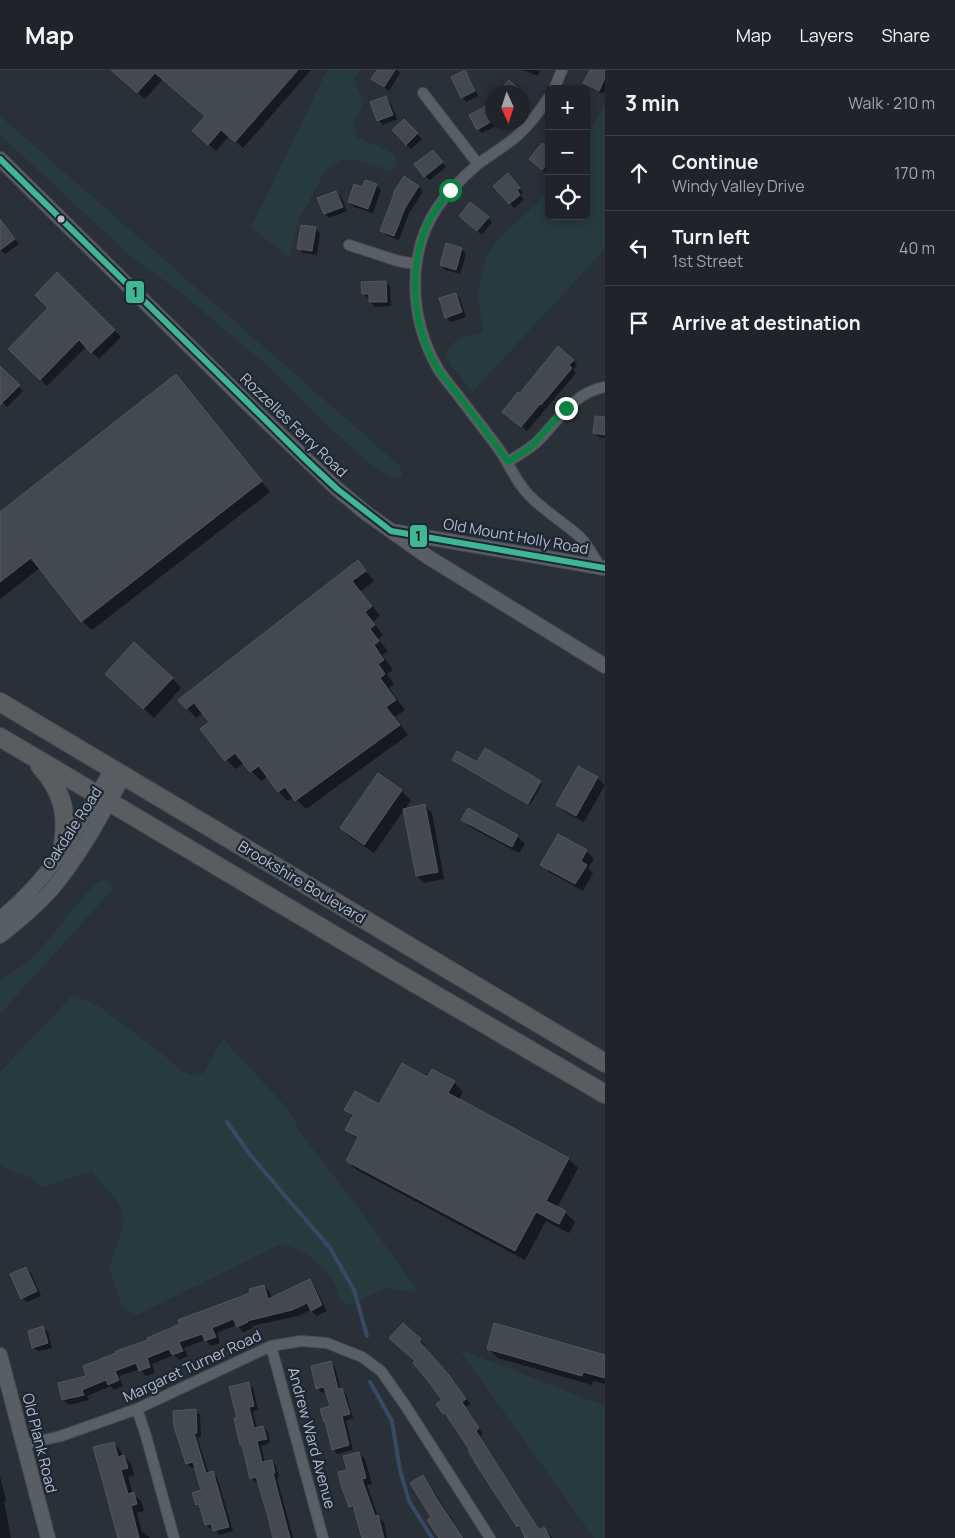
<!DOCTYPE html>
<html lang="en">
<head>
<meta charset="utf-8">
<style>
  :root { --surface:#20242a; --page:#2d3036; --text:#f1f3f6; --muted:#a2a4a8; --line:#3d4147 }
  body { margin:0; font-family:Manrope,sans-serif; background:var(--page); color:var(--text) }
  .controls { position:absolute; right:15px; top:15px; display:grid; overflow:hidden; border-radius:8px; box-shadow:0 2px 12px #0003 }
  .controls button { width:45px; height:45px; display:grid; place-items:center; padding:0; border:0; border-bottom:1px solid var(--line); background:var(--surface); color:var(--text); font:25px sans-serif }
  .compass { position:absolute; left:485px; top:15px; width:45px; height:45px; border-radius:50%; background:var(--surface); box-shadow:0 2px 12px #0003; rotate:177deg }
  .stop { position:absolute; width:15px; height:15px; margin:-11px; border:4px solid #0b8043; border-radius:50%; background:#fff }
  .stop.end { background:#0b8043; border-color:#fff; box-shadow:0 1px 5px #0008 }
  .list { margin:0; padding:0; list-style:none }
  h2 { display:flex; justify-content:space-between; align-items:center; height:65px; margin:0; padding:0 20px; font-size:21px }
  h2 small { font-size:16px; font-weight:400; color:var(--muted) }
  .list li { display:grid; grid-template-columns:32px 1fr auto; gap:15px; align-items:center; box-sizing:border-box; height:75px; padding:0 20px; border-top:1px solid var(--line) }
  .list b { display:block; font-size:19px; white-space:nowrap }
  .list p { margin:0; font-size:16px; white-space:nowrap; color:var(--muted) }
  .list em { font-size:16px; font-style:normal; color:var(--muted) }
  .icon { flex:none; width:28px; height:28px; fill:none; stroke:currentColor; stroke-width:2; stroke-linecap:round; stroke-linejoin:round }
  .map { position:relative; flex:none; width:605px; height:1468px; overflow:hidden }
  header { display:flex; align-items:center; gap:30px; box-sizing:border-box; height:70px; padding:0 25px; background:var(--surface); border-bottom:1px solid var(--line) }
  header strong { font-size:24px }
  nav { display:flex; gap:28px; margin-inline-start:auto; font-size:18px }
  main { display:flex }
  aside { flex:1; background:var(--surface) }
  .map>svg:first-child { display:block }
  .green { fill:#273a3e }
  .shadow { fill:#0007 }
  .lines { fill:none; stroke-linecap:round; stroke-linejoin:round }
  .stream { stroke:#384963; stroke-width:4 }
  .building { fill:#444950; stroke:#52575f }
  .street-casing { stroke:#484c53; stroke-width:12 }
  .secondary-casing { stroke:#484c53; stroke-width:16 }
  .highway-casing { stroke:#474c53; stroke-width:20 }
  .street { stroke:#5a5e66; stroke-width:10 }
  .secondary { stroke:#595d64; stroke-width:14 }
  .highway { stroke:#5a5d60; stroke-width:18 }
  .bus-1-casing { stroke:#1d2633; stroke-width:10 }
  .bus-1 { stroke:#40b694; stroke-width:6 }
  .route { stroke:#0b8043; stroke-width:6 }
  .bus-dot { fill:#b4bcc9; stroke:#1d2633; stroke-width:2 }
  .labels { text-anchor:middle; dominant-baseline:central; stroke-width:4.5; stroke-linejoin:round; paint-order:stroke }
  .street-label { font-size:15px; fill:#b4bcc9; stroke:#1d2633 }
  .line-badge { stroke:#1d2633; stroke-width:2 }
  .pale-badge-label { font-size:14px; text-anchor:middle; font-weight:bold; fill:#111 }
</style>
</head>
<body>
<header>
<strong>Map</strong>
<nav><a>Map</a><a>Layers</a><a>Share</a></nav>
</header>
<main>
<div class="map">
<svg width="605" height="1468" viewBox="0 0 605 1468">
  <rect width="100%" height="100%" fill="#2a3038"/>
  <path class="green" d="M327,0H361L354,7L363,33L353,53L357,67L395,84L397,95L390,101L361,91L341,90L326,99L299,150L289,187L251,158Z
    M605,34V179L472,322L450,294L446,283C455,266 466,266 483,263L478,221L486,187L498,169L534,136L549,120V146H586V69Z
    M0,46L400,396L403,407H391L372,396L325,353L263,292L174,217L136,191L0,65Z
    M102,810L111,814L112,820L0,944V911L33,888L84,826L96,813Z
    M76,926L100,937L160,982L182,1001L195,1006L205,1002L221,971L224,970L287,1038L295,1050L299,1061L363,1144L419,1223L386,1218L349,1235C336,1231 339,1219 332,1209C320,1191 302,1179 281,1174L137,1245L123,1238L109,1198L124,1153L120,1135L92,1101L41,1118L34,1109L7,1099L0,1095V1002L71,927Z
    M459,1279L605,1336V1468H594Z"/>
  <path class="shadow" d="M112,0H311L243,78L229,66L216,81L193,61L207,46L163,9L145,29Z
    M378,0H397L400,3L389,21L373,9Z
    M523,0H540L538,6Z
    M591,0H601L605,2V21L603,24L589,17L585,13Z
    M464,2L469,7L478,26L466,32L462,27Z
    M386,27L390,32L397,49L383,55L378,50Z
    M489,36L492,40V52H500V54L482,63L478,59Z
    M586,44L591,49L586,56Z
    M404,50L422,69L411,79L393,61Z
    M549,81V102L547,104L535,93Z
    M437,86L446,97L430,110L425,106Z
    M513,110L523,123L520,125L524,130L514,138L510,133Z
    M376,115L381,120L373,143L354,137L349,132Z
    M417,116L422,120V123L409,143L399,170L386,165L381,160Z
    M336,122L341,127L347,141L329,148L325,144L319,129Z
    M488,148L492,152L482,165L465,151Z
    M0,153L5,157L19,174L5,184L0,179Z
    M315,158L320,163L317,185L303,183L298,178Z
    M447,175L462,179L466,184L460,204L446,200L441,195Z
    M57,204L121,267L99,289L86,277L47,316L10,279L50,238Z
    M386,212L390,217L391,236L375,237L370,232V228H368L363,224Z
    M456,224L460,229L466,247L451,252L446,247Z
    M573,290L577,295L573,300L576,303L527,361L509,346L520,325Z
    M4,302L23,321L7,337L0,330V306Z
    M176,305L186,315L270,422L92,560L82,551L40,498L0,529V444Z
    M605,349V368L599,367L594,362Z
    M358,492L374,511L361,521L380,546L373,552L383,565L378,569L388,581L382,585L393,600L387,604L394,614L389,618L405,640L395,647L408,665L306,739L294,727L288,731L279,722L268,706L261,711L244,693L236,699L226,690L211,652L203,643L196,648L180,630Z
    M172,608L181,618L154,648L116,613Z
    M485,680L542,714L530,735L456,692L477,694Z
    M597,708L605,715L584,752L565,742L558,735Z
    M401,721L411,730L374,783L351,768L341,758Z
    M425,736L432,743L444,809L424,813L417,806Z
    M468,740L517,766L525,774L519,783L470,757L463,749Z
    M559,766L586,781L594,789L588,798L593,803L583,821L549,802L542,794Z
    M428,1008L454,1012L463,1022L459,1030L569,1089L578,1098L557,1138L565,1142L575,1152L569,1163L546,1151L525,1190L357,1100L347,1091L358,1070L347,1060L353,1048L346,1040L380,1036Z
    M26,1198L31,1203L41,1226L27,1232L22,1228Z
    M310,1211L315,1217L327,1241L317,1246L311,1240L298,1246L252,1256L253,1258L243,1262L237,1255L217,1263L220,1273L211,1276L205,1270L184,1278L188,1286L179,1290L174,1285L152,1294L155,1303L146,1306L140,1299L119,1306L123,1316L114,1320L111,1316L87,1326L89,1330L69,1335L63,1330L59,1314L88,1307L150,1270L251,1224L264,1216L270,1222L272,1229Z
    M403,1255L425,1275L424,1277L454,1311L470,1334L466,1337L483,1364L480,1366L540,1461L544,1458L552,1468H527L518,1456L471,1380L449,1348L444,1343L443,1331L416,1291Z
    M43,1258L48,1262L52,1278L38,1281L33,1277Z
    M488,1278L605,1286V1314L593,1311L592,1315L498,1288Z
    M330,1292L335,1297L341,1320L346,1324L353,1348L346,1351L353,1380L337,1384L333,1379L325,1351L331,1337L327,1322L322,1323L317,1318Z
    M249,1314L253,1318L258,1340L253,1342L257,1359L263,1357L268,1362L270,1373L261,1376L265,1393L272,1391L276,1396L279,1407L277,1408L293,1468H274L259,1412L256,1413L251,1408L238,1349Z
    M195,1340L200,1345L201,1367H197L209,1404L212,1403L217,1407L233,1461L219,1465L214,1458L210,1459L206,1455L202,1439L197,1434L202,1421L196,1396L191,1398L187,1393Z
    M113,1373L121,1381L122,1387L124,1386L131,1393L134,1405L128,1407L133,1424L141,1431L144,1441L137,1443L142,1462H144L150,1468H120Z
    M359,1383L365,1389L372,1414L367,1415L378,1447L384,1452L387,1468H363L356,1443L350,1436L348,1401Z
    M0,1406L6,1431H4L11,1468H0Z
    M422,1407L427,1411L464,1468H440L433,1448Z"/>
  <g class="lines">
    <path class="stream" d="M227,1052L251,1086L330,1178L354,1220L367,1266
      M370,1312L392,1351L400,1400L409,1431L432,1468"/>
  </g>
  <path class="building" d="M111,0H298L235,72L221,60L208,75L192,61L205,46L155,3L137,23Z
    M377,0H395L384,17L371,9Z
    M465,0L475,21L461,28L451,7Z
    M590,0H605V8L599,21L583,13Z
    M509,10L522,22H498Z
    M386,26L393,45L377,51L370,32Z
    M488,33L492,41V51L477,60L469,45L483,38Z
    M404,49L418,63L406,75L392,60Z
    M542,73L549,79V92L542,100L529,89Z
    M433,80L443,92L424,107L414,94Z
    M508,103L520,118L517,120L520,125L509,134L493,116Z
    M404,106L419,116L405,138L394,166L380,161L394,124L393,123Z
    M365,110L377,114L368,139L348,132L354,114L362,117Z
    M336,121L343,137L324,144L317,128Z
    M470,132L489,147L477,161L459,146Z
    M0,149L15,169L0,180Z
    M301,155L316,157L312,181L297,179Z
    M446,173L462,178L456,200L440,195Z
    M57,202L115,260L91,283L79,270L40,310L8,279L48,238L35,225Z
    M386,211L387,232H369V224H362L361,212Z
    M456,223L462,242L445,248L439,228Z
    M558,276L574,290L569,295L572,298L541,335L540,334L521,357L502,342L518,322L520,323Z
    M0,296L20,315L0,335Z
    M176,304L262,411L81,552L31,488L0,512V442Z
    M595,346L605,347V365L593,363Z
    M358,490L366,501L352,511L372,536L365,542L375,555L370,559L379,571L374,575L384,590L378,594L385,604L380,608L396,630L386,637L400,655L295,731L285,717L278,722L259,696L250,702L235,683L225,691L200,659L209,652L194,633L186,639L178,630Z
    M134,572L173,608L143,639L105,604Z
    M485,678L541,711L528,734L452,690L457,681L477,692Z
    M578,696L598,707L576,746L556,735Z
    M378,703L402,720L364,775L340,758Z
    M425,734L438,802L416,806L403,739Z
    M468,738L518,765L512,777L461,750Z
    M558,764L587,780L581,791L587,795L575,814L540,795Z
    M402,993L427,1007L432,999L455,1011L448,1023L569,1088L546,1131L566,1141L559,1154L536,1142L515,1181L346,1091L358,1067L345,1060L353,1045L344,1040L355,1021L379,1034Z
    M26,1197L37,1221L21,1229L10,1204Z
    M310,1209L322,1235L311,1241L307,1233L292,1240L247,1251L248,1252L237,1257L233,1249L212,1258L216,1267L205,1271L202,1264L179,1272L183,1281L172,1285L169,1279L147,1288L150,1297L139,1301L136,1293L115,1301L119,1310L108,1315L106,1310L82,1320L84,1325L62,1330L58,1313L86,1306L83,1296L116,1283V1281L148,1270L147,1268L180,1254L178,1250L250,1223L249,1219L264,1215L268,1229Z
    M403,1253L421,1269L419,1271L449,1305L466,1329L462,1332L479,1358L476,1361L539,1460L544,1457L550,1468H524L525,1467L519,1455L517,1457L479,1399L468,1380L469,1379L445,1343L443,1344L436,1334L442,1330L428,1311L413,1293L415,1291L389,1268Z
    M494,1253L605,1285V1308L583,1302L582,1306L487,1279Z
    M43,1256L48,1273L32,1278L28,1261Z
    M331,1291L338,1319L342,1318L350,1344L342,1346L349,1375L332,1380L325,1351L324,1352L320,1339L330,1336L324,1317L316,1319L311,1296Z
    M249,1312L254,1336L249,1337L254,1358L263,1356L267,1369L257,1371L262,1392L272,1390L275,1403H273L290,1468H273L267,1443L256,1407L250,1409L242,1375H240L234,1348H237L229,1317Z
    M196,1339L197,1363H194L206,1403L213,1401L229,1457L213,1461L211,1454L205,1455L199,1434L196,1435L192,1423L201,1420L193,1392L186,1394L174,1357L173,1341Z
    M114,1372L118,1387L124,1385L128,1398L121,1400L128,1424L134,1422L137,1434L131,1436L139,1468H118L101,1405L93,1377Z
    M359,1382L366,1408L362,1409L375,1446L378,1445L384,1468H362L353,1436L349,1437L341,1415L338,1402L347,1400L343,1386Z
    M423,1405L437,1429L463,1468H439L427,1450L431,1447L410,1413Z"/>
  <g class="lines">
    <g class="street-casing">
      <path id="street" d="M554,19L562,0
        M423,23L478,94
        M549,27C540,41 530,54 518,65C506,76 491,84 478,94C463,107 448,122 437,138C406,185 410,249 437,297C442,306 450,315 457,324C470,341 483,358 496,375C509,392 516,414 532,428C546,442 564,453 579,466C588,475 594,487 600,497
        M349,175L398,191L416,194
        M508,392C518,385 528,380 537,372C558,351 574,322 605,317
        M271,1276L323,1468
        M137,1339L146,1366L174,1468
        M23,1375L61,1366L137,1339L271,1276L301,1271L327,1273L362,1287L381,1301L405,1335L490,1468"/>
    </g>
    <g class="secondary-casing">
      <path id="secondary" d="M0,89L244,330L337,419L366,443L428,487L605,596
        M397,462L605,498
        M0,849C53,806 79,757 112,699
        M0,866C18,852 36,837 52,819C81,785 102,744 124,705
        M0,1285L48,1468"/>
    </g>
    <g class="highway-casing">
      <path id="highway" d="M0,632L605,993
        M0,667L401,905L605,1024
        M40,696C65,723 69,749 61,785"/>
    </g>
    <use href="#street" class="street"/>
    <use href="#secondary" class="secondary"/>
    <use href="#highway" class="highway"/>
    <g class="bus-1-casing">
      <path id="bus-1" d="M0,89L305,389L337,419L391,461L605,498"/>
    </g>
    <use href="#bus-1" class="bus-1"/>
  </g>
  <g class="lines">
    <path class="route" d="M450,120C442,131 433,142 427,155C408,200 412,255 437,298C443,307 451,316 458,325C475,347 492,369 508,392L532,376L566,338"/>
  </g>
  <circle class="bus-dot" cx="61" cy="149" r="4.5"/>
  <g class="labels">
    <g class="street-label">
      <text transform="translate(294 355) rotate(44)">Rozzelles Ferry Road</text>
      <text transform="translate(516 466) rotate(10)">Old Mount Holly Road</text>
      <text transform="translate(72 758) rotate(-57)">Oakdale Road</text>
      <text transform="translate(302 812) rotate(31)">Brookshire Boulevard</text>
      <text transform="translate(192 1296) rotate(-25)">Margaret Turner Road</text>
      <text transform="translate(312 1368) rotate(75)">Andrew Ward Avenue</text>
      <text transform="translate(40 1373) rotate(76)">Old Plank Road</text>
    </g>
  </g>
  <g class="line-badge">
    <rect x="125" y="210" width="20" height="24" rx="5" fill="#40b694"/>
    <rect x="409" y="454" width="19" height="24" rx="5" fill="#40b694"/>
  </g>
  <g class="pale-badge-label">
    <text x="135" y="227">1</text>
    <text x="418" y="471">1</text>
  </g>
</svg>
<div class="controls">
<button>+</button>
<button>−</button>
<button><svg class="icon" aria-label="locate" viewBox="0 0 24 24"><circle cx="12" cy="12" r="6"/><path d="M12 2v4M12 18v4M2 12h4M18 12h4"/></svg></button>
</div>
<svg class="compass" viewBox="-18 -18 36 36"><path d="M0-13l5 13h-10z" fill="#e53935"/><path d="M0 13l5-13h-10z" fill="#a2a4a8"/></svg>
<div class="stop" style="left:450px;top:120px"></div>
<div class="stop end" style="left:566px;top:338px"></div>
</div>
<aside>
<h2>3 min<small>Walk · 210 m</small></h2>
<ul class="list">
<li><svg class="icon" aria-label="ahead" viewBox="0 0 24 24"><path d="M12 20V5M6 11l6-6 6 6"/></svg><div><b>Continue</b><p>Windy Valley Drive</p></div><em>170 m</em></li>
<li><svg class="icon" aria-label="left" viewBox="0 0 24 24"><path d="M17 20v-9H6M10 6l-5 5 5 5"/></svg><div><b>Turn left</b><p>1st Street</p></div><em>40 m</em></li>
<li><svg class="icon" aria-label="arrive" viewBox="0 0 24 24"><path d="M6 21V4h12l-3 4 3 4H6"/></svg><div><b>Arrive at destination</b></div></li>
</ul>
</aside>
</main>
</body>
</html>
